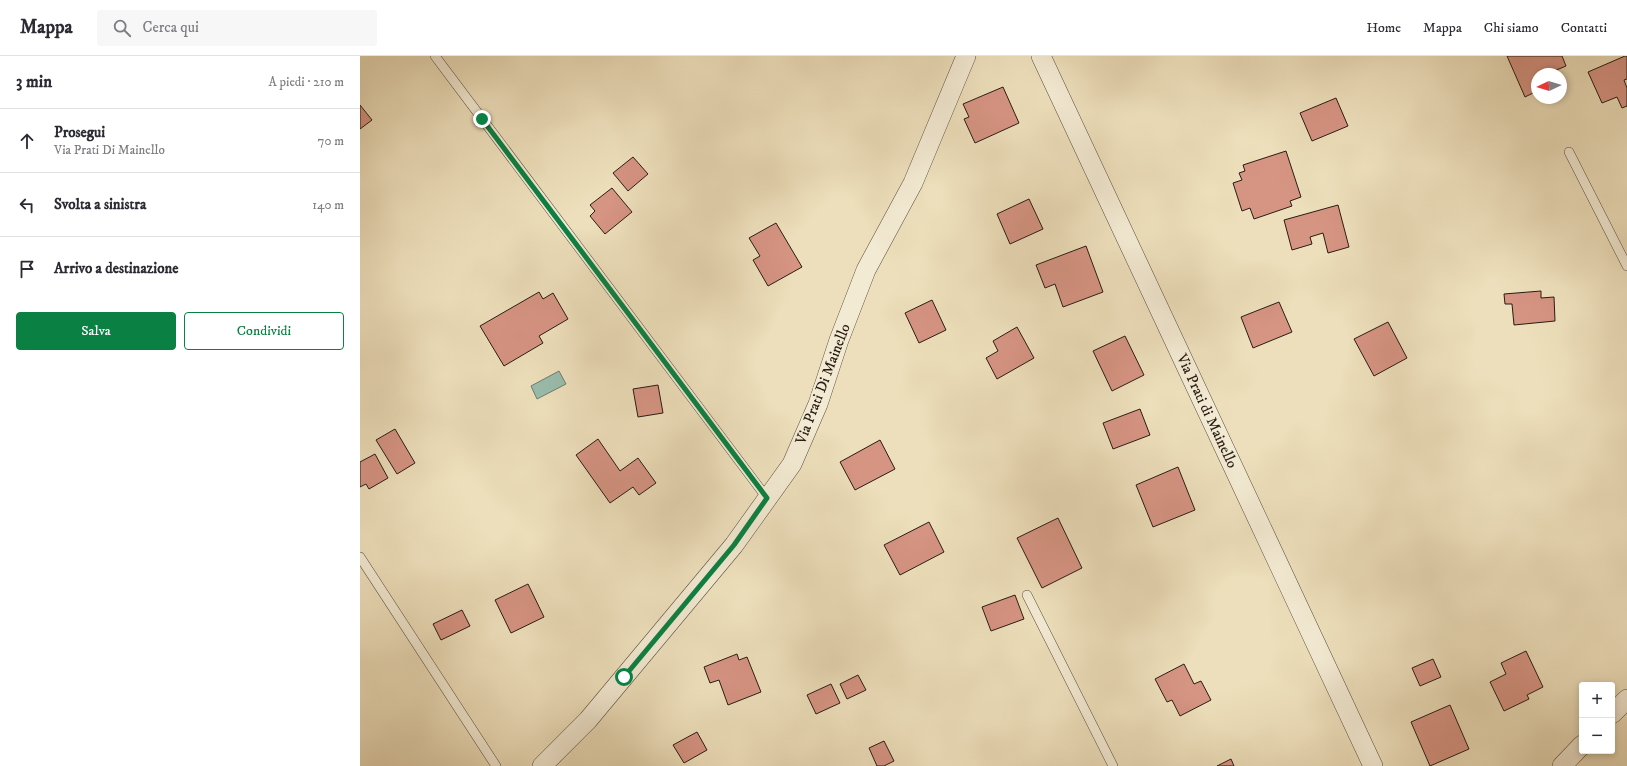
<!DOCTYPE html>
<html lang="it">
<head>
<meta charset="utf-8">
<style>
  :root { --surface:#fff; --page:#f7f7f7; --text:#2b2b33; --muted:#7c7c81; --line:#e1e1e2; --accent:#0b8043 }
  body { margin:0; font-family:"IM FELL DW Pica",serif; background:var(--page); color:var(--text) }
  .controls { position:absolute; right:12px; bottom:12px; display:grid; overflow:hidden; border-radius:4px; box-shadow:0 2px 6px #0003 }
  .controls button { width:36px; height:36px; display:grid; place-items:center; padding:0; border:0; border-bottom:1px solid var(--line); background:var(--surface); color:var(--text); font:20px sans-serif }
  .compass { position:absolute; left:1171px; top:12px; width:36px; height:36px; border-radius:50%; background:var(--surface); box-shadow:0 2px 6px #0003; rotate:266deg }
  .stop { position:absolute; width:12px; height:12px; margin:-9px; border:3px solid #0b8043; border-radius:50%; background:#fff }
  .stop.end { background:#0b8043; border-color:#fff; box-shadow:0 1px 4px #0008 }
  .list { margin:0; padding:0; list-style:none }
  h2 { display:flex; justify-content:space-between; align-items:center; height:52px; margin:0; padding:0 16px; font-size:17px }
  h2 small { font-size:13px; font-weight:400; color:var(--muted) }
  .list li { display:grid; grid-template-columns:26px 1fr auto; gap:12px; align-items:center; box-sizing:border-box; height:64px; padding:0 16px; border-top:1px solid var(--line) }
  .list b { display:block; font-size:15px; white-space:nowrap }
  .list p { margin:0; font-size:13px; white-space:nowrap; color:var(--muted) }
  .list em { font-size:13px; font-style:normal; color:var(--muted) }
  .actions { display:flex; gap:8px; padding:12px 16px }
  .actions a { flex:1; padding:9px 0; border:1px solid var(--accent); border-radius:4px; text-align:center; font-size:14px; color:var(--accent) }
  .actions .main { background:var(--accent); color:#fff }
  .icon { flex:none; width:22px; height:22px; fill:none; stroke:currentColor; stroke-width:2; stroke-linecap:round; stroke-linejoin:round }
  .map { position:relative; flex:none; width:1267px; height:710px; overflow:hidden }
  header { display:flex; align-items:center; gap:24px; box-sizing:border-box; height:56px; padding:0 20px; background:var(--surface); border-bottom:1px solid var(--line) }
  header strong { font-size:19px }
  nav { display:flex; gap:22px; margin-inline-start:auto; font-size:14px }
  .search { width:280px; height:36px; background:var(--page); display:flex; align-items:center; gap:10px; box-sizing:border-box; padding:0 14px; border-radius:4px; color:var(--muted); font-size:15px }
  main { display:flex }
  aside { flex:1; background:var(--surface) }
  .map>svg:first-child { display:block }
  .water { fill:#9abdad; stroke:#6c7d70 }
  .building { fill:#d69483; stroke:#281c14 }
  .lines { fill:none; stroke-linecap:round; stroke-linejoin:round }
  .service-casing { stroke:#594d3e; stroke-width:10 }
  .minor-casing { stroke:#594d3e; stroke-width:20 }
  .service { stroke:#f3ead3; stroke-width:9 }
  .minor { stroke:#f3ead3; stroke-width:19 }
  .route { stroke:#0b8043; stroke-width:5 }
  .labels { text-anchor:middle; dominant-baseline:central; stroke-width:4; stroke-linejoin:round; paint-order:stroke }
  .street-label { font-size:15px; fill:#281c14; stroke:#f3ead3 }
</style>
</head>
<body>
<header>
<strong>Mappa</strong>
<div class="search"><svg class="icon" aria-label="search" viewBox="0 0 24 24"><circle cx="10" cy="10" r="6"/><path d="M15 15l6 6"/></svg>Cerca qui</div>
<nav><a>Home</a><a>Mappa</a><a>Chi siamo</a><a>Contatti</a></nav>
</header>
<main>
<aside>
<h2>3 min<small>A piedi · 210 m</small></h2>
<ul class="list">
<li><svg class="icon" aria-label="ahead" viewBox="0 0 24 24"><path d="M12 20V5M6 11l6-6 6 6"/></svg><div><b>Prosegui</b><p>Via Prati Di Mainello</p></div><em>70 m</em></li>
<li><svg class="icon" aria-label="left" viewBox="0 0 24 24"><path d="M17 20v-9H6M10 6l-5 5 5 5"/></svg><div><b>Svolta a sinistra</b></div><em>140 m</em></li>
<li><svg class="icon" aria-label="arrive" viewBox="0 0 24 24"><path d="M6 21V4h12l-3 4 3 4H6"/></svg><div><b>Arrivo a destinazione</b></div></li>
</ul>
<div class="actions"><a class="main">Salva</a><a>Condividi</a></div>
</aside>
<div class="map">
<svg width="1267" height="710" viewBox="0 0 1267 710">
  <rect width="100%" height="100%" fill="#eddfbb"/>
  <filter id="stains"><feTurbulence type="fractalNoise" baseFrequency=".005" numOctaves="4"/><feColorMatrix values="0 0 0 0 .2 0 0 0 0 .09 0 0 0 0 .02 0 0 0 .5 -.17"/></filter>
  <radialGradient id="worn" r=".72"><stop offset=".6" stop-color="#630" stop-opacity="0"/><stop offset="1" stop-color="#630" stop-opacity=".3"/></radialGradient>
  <path class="water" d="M199,315L206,328L177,343L171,330Z"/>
  <path class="building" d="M1147,0H1202L1206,10L1187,18H1177V35L1165,41Z
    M1265,0H1267V23L1264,24L1267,32V50L1262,52L1257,41L1242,47L1228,16Z
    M643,31L659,67L615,87L604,63L609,61L603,48Z
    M976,42L988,70L952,85L940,57Z
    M0,49L12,64L0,73Z
    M926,95L941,141L930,145L932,150L894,163L890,152L882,155L873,127L882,124L879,117L885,115L883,109Z
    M273,101L288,118L268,135L253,117Z
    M252,132L272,156L245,178L230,160L235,155L230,149Z
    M669,143L683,173L650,188L637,158Z
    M978,149L989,191L968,197L963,177L950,181L952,188L932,194L924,164Z
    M416,167L442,211L408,230L393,204L400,200L389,182Z
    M726,190L743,236L703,251L695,228L685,232L676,209Z
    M1181,235V242L1194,241L1195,265L1154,269L1152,248H1145L1144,238Z
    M179,236L183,243L193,237L208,263L179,280L183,287L144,310L120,270Z
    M572,244L586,274L559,287L545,257Z
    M919,246L932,276L893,292L881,261Z
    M1028,266L1047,302L1014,320L994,283Z
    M657,271L674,302L637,323L626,302L638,295L633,285Z
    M765,280L784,319L752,335L733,295Z
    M298,329L303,357L278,361L273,333Z
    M780,353L790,379L753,393L743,367Z
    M35,373L55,407L37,418L16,384Z
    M238,383L260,415L278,402L296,427L279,439L273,431L250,447L216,399Z
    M520,384L535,413L495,434L480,406Z
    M15,398L28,422L9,433L6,428L0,431V406Z
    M818,411L835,454L793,471L776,429Z
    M698,462L722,512L682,532L657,482Z
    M569,466L584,496L540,519L524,489Z
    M168,528L184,561L151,577L135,544Z
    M655,539L664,563L631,575L622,551Z
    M102,554L110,570L81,584L73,568Z
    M1166,595L1183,631L1167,639L1169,643L1144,655L1130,626L1146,618L1141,607Z
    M377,598L379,604L387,601L401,636L368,649L359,624L350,627L344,611Z
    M1073,603L1081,621L1060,630L1052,612Z
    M824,608L834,628L841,625L851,644L820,660L812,644L807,646L795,623Z
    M498,619L506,634L487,643L480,628Z
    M471,628L480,647L456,658L447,639Z
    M1090,649L1109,693L1070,710L1051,666Z
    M337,676L347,694L324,707L313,689Z
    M524,685L534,705L524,710H517L509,692Z
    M871,703L874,710H857Z"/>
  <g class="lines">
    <g class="service-casing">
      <path id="service" d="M75,0L407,442
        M1209,96L1267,210
        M0,501L136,710
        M667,539L753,710"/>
    </g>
    <g class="minor-casing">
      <path id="minor" d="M681,0L1013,710
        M1252,658L1267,643
        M182,710L228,664L374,489L432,408L458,348L479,284L506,214L553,127L606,0
        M1202,710L1222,689"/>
    </g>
    <use href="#service" class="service"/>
    <use href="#minor" class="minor"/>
  </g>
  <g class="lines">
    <path class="route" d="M122,63L407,442L374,489L264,621"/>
  </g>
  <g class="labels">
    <g class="street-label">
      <text transform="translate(463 328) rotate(-69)">Via Prati Di Mainello</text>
      <text transform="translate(847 355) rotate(65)">Via Prati di Mainello</text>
    </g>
  </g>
  <rect width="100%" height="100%" filter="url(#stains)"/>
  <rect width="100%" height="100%" fill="url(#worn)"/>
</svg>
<div class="controls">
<button>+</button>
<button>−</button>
</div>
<svg class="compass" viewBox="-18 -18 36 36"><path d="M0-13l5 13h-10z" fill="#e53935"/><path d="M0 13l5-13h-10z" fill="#7c7c81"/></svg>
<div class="stop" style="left:264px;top:621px"></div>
<div class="stop end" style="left:122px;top:63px"></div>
</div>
</main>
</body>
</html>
